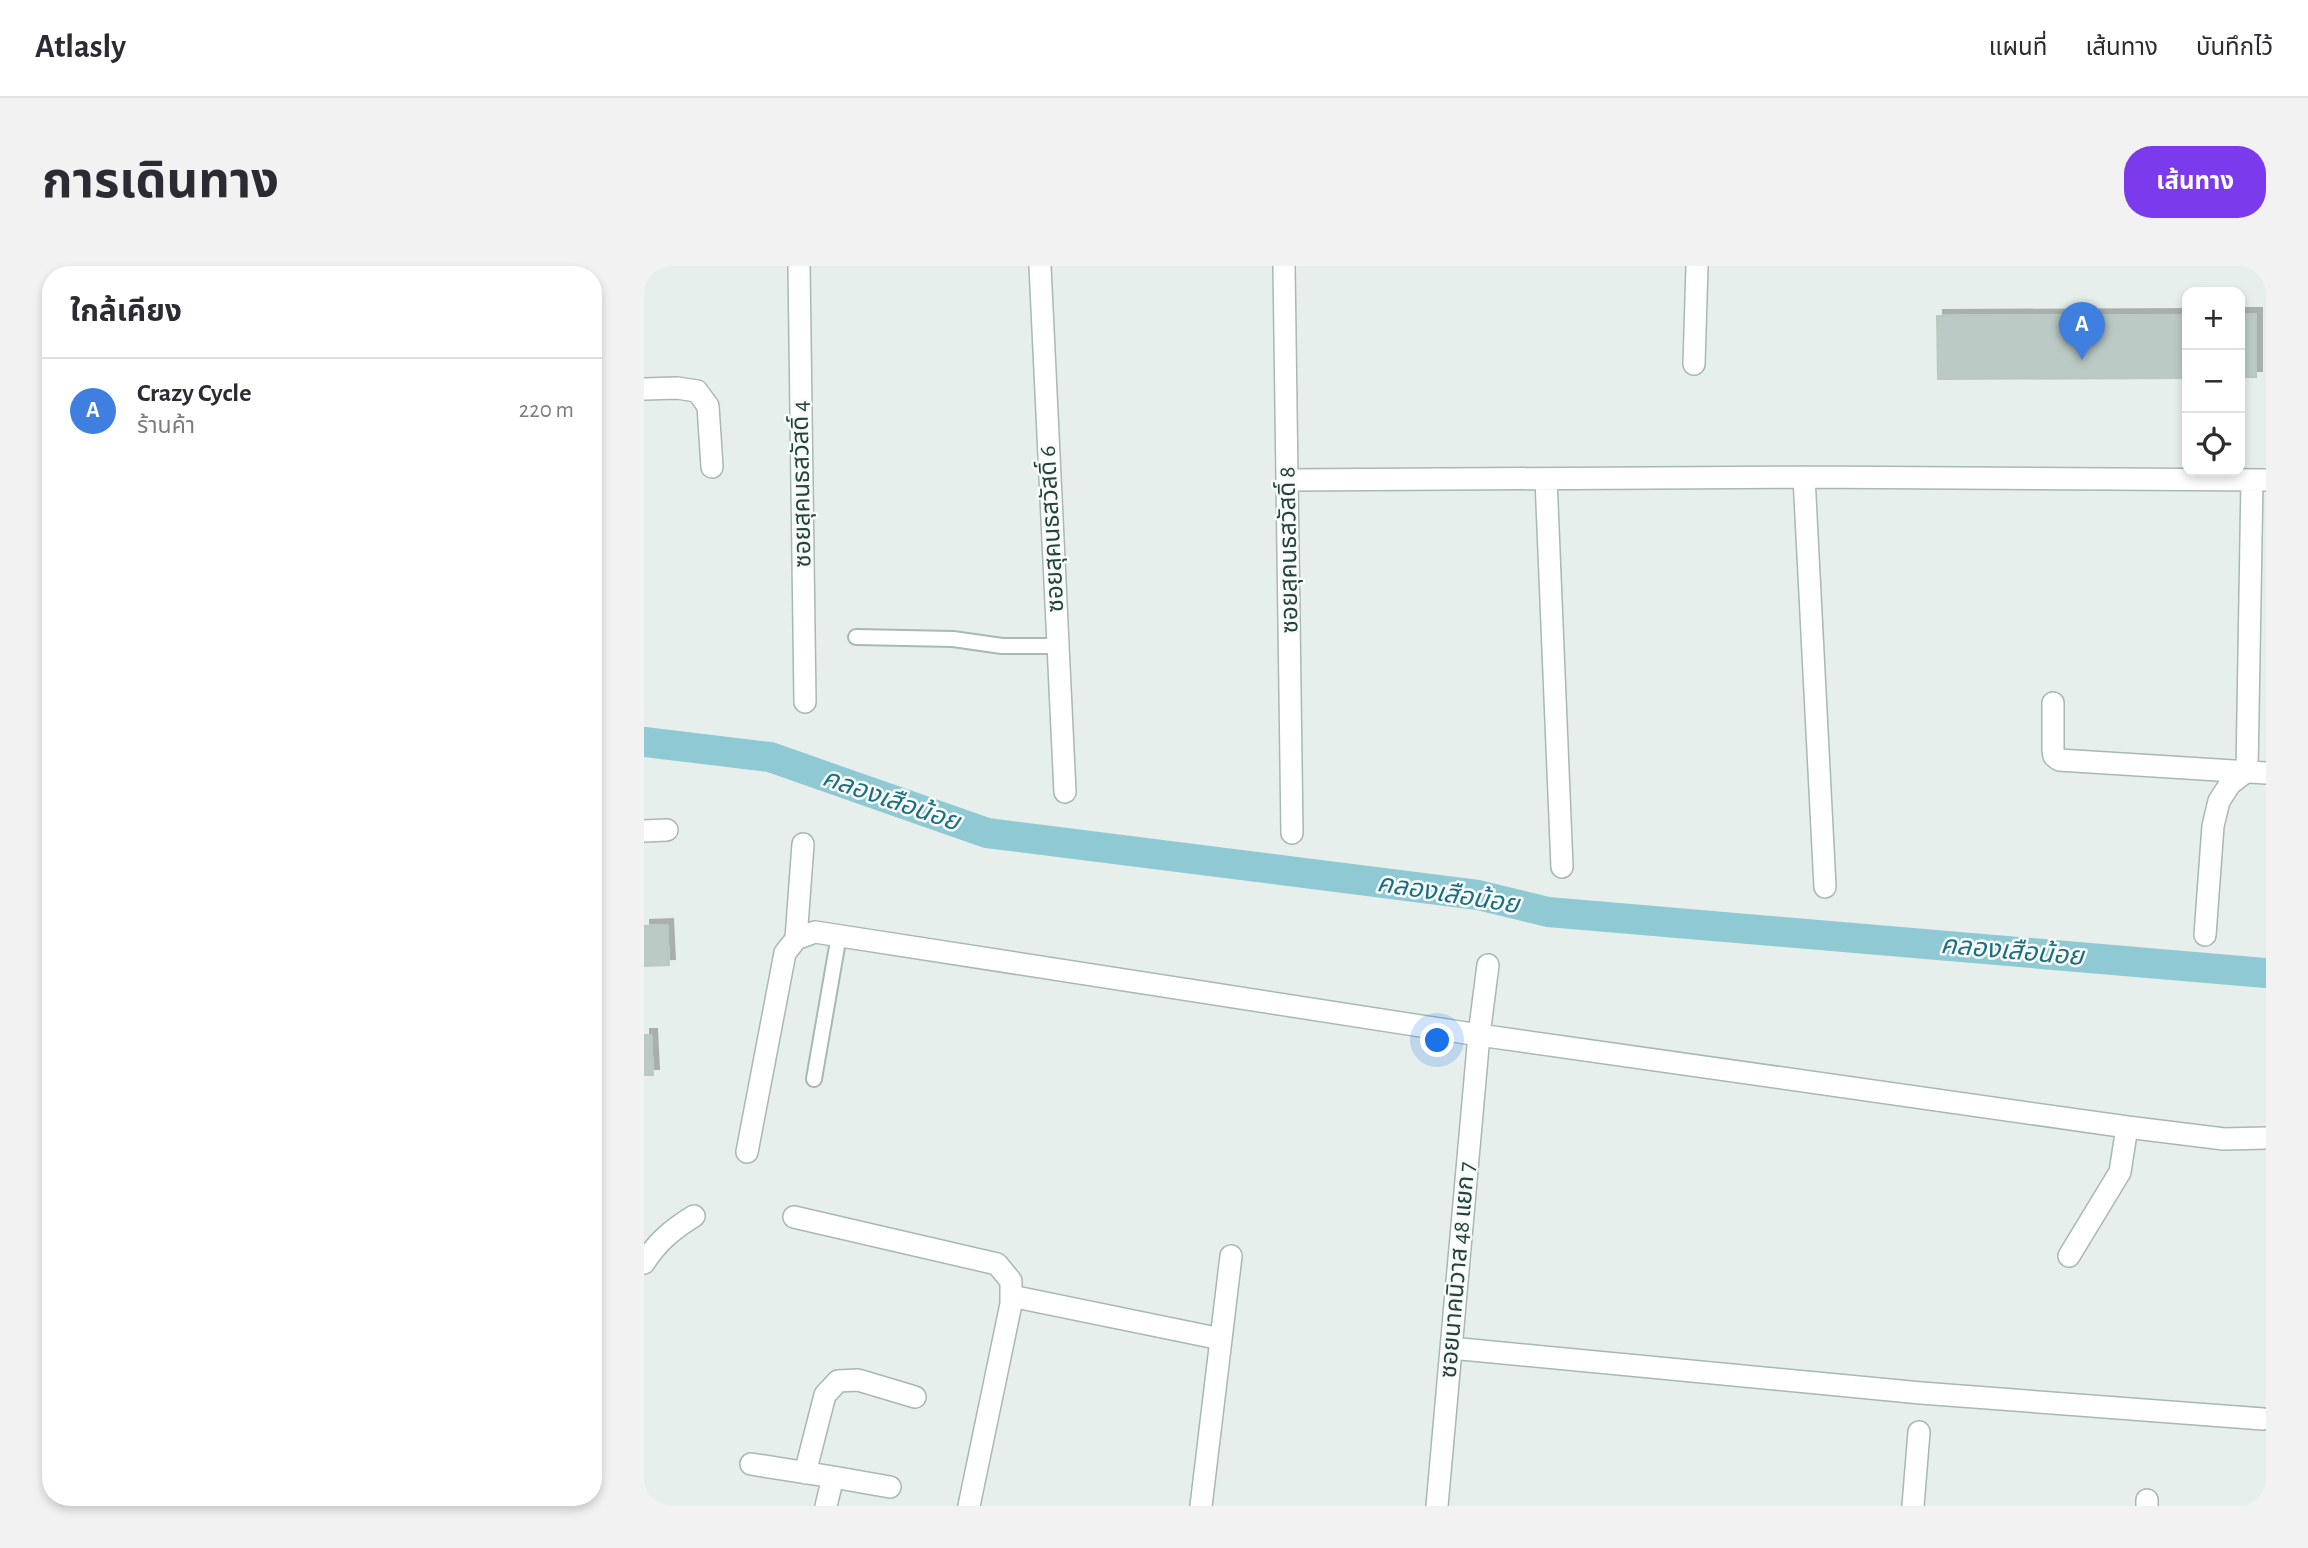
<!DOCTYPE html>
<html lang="th">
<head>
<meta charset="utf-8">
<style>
  :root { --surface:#fff; --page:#f2f2f3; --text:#2b2b33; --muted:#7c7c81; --line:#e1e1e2; --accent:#7c3aed }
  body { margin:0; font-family:"Alegreya Sans","Noto Sans Thai",sans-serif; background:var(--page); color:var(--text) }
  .controls { position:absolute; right:21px; top:21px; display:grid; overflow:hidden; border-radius:14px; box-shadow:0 4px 10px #0003 }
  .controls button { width:63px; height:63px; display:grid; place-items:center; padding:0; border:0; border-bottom:2px solid var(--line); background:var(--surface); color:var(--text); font:35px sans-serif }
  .you { position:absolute; left:794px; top:775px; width:24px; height:24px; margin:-18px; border:5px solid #fff; border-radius:50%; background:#1a73e8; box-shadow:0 0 0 10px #1a73e833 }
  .badge { display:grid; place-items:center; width:46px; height:46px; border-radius:50%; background:var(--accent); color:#fff; font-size:23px; font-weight:700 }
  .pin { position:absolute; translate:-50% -58px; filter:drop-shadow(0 2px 4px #0008) }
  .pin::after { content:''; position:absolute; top:37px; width:24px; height:21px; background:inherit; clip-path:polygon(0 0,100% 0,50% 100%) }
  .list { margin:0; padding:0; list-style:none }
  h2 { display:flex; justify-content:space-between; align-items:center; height:91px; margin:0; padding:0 28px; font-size:30px }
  h2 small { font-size:23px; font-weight:400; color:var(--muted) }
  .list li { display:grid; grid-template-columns:46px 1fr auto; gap:21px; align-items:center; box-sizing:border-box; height:105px; padding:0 28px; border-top:2px solid var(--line) }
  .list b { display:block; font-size:26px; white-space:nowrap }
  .list p { margin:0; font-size:23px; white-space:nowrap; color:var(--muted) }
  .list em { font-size:23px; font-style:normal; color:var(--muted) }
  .icon { flex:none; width:38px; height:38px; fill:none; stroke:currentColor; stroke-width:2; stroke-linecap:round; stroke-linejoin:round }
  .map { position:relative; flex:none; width:1622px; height:1240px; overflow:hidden; border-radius:28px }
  header { display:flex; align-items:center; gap:42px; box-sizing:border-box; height:98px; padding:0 35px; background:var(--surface); border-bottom:2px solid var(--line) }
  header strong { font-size:33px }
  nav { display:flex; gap:38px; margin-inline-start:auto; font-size:24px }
  .intro { display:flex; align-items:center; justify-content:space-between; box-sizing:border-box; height:168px; padding:0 42px }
  h1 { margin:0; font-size:49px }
  .button { padding:18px 32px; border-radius:28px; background:var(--accent); color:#fff; font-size:24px; font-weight:700 }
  main { display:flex; gap:42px; padding:0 42px }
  aside { flex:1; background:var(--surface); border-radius:28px; box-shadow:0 4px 10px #0003 }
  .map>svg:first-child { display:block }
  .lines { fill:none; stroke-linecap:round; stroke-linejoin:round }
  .canal { stroke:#8ec9d4; stroke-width:30 }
  .building { fill:#bbcac4; stroke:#b8c9c2; stroke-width:2; filter:url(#shadow) }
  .lane-casing { stroke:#a8b8b2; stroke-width:18 }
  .street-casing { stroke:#a8b8b2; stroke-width:24 }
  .lane { stroke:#fff; stroke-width:14 }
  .street { stroke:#fff; stroke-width:21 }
  .labels { text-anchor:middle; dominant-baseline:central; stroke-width:5; stroke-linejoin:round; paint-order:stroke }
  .street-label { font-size:24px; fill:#24423a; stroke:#f7fbf9 }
  .water-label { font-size:26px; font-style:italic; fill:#1c6f80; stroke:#f7fbf9 }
</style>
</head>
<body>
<header>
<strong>Atlasly</strong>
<nav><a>แผนที่</a><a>เส้นทาง</a><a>บันทึกไว้</a></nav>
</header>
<div class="intro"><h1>การเดินทาง</h1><a class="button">เส้นทาง</a></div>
<main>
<aside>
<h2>ใกล้เคียง<small></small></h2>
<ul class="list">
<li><span class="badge" style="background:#3f7fe0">A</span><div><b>Crazy Cycle</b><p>ร้านค้า</p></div><em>220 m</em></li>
</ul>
</aside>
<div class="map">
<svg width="1622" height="1240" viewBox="0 0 1622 1240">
  <defs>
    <filter id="shadow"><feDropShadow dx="6" dy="-6" stdDeviation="0" flood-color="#0004"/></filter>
  </defs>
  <rect width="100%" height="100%" fill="#e6efeb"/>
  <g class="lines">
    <path class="canal" d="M0,476L126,491L343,567L834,629L904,646L1622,707"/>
  </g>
  <path class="building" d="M1596,48H1612V111H1596Z
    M1543,49V112L1294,113L1293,50Z
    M23,659L25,699L0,700V660Z
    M0,769H7L9,809H0Z"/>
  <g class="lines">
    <g class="lane-casing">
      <path id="lane" d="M212,371L309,373L358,380H414
        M170,813L195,669"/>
    </g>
    <g class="street-casing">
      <path id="street" d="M155,0L161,436
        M396,0L421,526
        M640,0L648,567
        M1050,98L1053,0
        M0,123L33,122L53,125L64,140L68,201
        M1160,211L1181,621
        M902,213L918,601
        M644,214L1160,211L1622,214
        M1409,437V484L1410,490L1415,494L1622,507
        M1603,505L1608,214
        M0,565L23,564
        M1561,669L1569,560L1575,535L1586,518L1603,505
        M152,673L159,578
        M103,886L141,687L152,673L171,666L835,769L1483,861L1580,873L1622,872
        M150,951L353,998L367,1015V1038L325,1240
        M1425,990L1476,906L1483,861
        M0,997C13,976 29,963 50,950
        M367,1030L577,1073
        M807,1082L1277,1127L1619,1153
        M107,1198L189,1211L182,1240
        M161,1207L181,1129L194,1115L214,1114L271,1131
        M189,1211L246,1221
        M557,1240L587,990
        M793,1240L835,769L844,699
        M1269,1240L1275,1166
        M1503,1240V1234"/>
    </g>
    <use href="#lane" class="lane"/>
    <use href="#street" class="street"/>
  </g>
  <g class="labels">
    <g class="street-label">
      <text transform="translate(158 218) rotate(-91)">ซอยสุคนธสวัสดิ์ 4</text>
      <text transform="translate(408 263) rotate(-93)">ซอยสุคนธสวัสดิ์ 6</text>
      <text transform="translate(645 284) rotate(-91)">ซอยสุคนธสวัสดิ์ 8</text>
      <text transform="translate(814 1004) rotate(-85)">ซอยนาคนิวาส 48 แยก 7</text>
    </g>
    <g class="water-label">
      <text transform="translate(247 534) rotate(19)">คลองเสือน้อย</text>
      <text transform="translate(804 628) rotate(9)">คลองเสือน้อย</text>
      <text transform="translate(1368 685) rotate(5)">คลองเสือน้อย</text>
    </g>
  </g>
</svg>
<div class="controls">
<button>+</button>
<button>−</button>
<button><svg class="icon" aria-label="locate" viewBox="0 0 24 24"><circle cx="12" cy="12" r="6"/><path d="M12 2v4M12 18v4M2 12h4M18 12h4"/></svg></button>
</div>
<div class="you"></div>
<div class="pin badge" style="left:1438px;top:94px;background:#3f7fe0">A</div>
</div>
</main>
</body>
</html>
